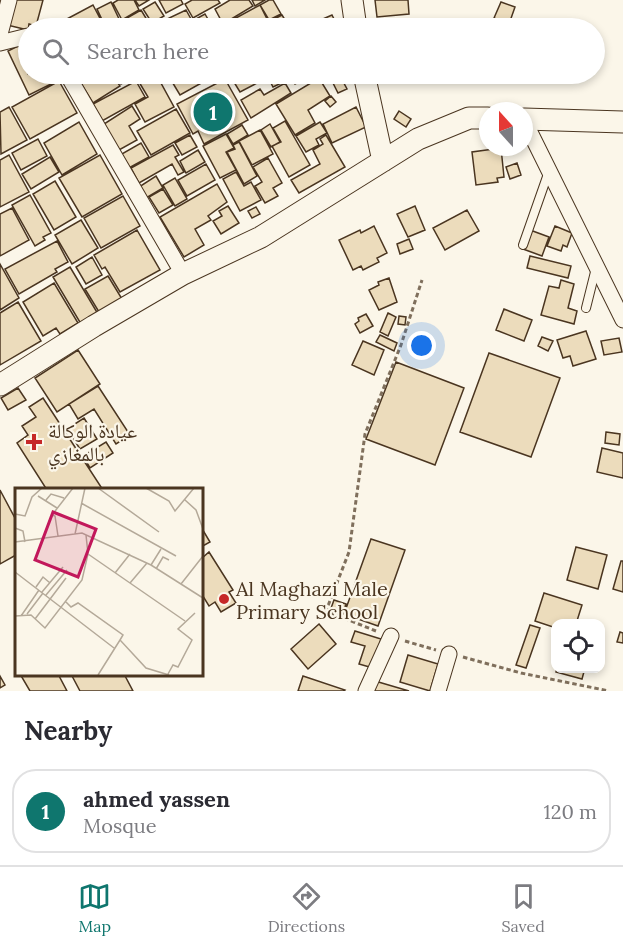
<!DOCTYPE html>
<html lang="en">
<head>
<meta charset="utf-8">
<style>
  :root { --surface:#fff; --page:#f7f7f7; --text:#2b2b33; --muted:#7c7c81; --line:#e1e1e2; --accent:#0f766e }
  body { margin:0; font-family:Lora,"Noto Naskh Arabic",serif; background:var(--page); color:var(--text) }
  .controls { position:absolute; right:18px; bottom:18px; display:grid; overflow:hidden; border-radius:12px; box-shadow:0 3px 9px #0003 }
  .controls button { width:54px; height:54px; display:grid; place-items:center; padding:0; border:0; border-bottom:2px solid var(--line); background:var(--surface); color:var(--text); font:30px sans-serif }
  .compass { position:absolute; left:479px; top:102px; width:54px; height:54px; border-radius:50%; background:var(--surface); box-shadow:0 3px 9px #0003; rotate:339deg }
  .you { position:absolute; left:422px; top:346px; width:21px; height:21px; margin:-15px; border:4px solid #fff; border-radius:50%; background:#1a73e8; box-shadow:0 0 0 9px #1a73e833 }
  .badge { display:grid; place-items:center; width:39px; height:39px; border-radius:50%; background:var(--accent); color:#fff; font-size:20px; font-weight:700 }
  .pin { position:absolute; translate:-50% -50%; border:3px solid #fff; box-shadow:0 2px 6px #0006 }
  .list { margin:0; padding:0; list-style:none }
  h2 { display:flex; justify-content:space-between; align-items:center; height:78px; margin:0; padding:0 24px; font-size:26px }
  h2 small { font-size:20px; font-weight:400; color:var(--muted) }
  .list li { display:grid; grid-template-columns:39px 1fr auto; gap:18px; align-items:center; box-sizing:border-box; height:84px; margin:0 12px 12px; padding:0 12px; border:2px solid var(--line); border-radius:24px }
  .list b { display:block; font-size:22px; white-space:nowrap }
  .list p { margin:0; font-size:20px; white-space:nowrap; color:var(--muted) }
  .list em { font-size:20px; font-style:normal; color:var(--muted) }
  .icon { flex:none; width:33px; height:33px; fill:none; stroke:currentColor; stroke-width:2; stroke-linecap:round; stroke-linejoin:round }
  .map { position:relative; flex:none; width:623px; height:691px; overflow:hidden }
  .search { position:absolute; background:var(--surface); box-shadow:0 3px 9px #0003; left:18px; right:18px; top:18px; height:66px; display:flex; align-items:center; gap:15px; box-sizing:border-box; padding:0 21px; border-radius:33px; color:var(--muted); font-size:22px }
  .sheet { height:174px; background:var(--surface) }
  nav { display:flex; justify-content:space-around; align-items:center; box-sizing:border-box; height:84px; border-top:2px solid var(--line); background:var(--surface); font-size:16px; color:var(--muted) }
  nav a { display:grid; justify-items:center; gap:3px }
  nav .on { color:var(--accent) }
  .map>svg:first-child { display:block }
  .building { fill:#ecdcbc; stroke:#4a3520; stroke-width:1.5 }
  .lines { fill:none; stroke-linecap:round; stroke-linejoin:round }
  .lane-casing { stroke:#4a3520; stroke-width:10 }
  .street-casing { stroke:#4a3520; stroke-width:17 }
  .secondary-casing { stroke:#4a3520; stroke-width:23 }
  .path { stroke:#7f6f5c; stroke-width:3; stroke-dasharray:4.5 3; stroke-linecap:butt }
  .lane { stroke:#fbf6e9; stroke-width:8 }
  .street { stroke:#fbf6e9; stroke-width:15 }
  .secondary { stroke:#fbf6e9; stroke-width:21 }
  .poi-dot { fill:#c62828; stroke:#fbf6e9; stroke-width:2 }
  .labels { text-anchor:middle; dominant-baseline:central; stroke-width:4.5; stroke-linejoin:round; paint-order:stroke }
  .poi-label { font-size:20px; fill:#4a3520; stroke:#fbf6e9; text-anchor:start }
  .inset-road { fill:none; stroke:#b4a999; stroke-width:1.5 }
  .view { fill:#c2185b; fill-opacity:0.15; stroke:#c2185b; stroke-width:3 }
  .inset-edge { fill:none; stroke:#4a3520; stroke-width:3 }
</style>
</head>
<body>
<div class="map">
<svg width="623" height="691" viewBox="0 0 623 691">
  <rect width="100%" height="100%" fill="#fbf6e9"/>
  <path class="building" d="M13,0H43L36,26L29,24L28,30L7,25Z
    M118,0H134L139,10L122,20L113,3Z
    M135,0H149L139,6Z
    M159,0H181L183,4L166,13Z
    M192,0H218L220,3L193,18L185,4Z
    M230,0H249L253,6L223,24L215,9Z
    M252,0H265L255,6Z
    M269,0H273L281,14L269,20L260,5Z
    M375,0H408L409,14L377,17Z
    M111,2L120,21L106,28L97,9Z
    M155,2L164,16L152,23L143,9Z
    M501,2L515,7L509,24L494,18Z
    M93,5L105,28H50Z
    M260,5L268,21L254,28H225L223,25Z
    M141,10L152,28H134L127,18Z
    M186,10L196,28H172L167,19Z
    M205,14L213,28H199L194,20Z
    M282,15L290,28H257Z
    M332,15L337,25L327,28L323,19Z
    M126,22L129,28H114Z
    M320,22L323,28H308Z
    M28,41V74H54L57,81L29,95L8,51Z
    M75,74H112L120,86L93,103Z
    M114,74H140L121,84Z
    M142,74H156L174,107L145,122L135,104L148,97L136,77Z
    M184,74H200L205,81L180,95L171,80Z
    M203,74H225L209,83Z
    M229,74H254L259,82L240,92Z
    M257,74H285L288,80L273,87L269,79L261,83Z
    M289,74H315L295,84Z
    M339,74L347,89L338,93L331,79Z
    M319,78L330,96L308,110L315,123L295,135L276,104Z
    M225,79L248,120L204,144L198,131L193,134L177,104Z
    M59,81L77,113L30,139L12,107Z
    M136,81L145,97L102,121L93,104Z
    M285,83L291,93L251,118L241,100L260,89L264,95Z
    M331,96L336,102L330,107L325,101Z
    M132,106L140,119L129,126L137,140L119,150L104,124Z
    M9,107L27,140L1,154L0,112Z
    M356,107L366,127L332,143L323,124Z
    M176,109L190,133L151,155L137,131Z
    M399,111L411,119L406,127L394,119Z
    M285,121L310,165L289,177L272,146L281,142L273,128Z
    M79,122L97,154L62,175L44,143Z
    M320,122L327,133L316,139L319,145L306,152L296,136Z
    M270,124L280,142L271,147L261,130Z
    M242,125L248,135L233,144L227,134Z
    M260,130L273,154L252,165L239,141Z
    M226,134L234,148L226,152L236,170L220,178L203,146Z
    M190,135L197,147L182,155L175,143Z
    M326,135L345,167L299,193L291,180L320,164L313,150L323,144L320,139Z
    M38,139L47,156L21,170L12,153Z
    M239,142L257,176L244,184L227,152L235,149L233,145Z
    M141,143L149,157L127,169L120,155Z
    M173,145L179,155L175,157L184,172L178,175L172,164L139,183L131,168Z
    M501,148L504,177L497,178L498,182L476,185L472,152Z
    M198,150L205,162L186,173L180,161Z
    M9,155L29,192L0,207V160Z
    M100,155L122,194L82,217L59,178Z
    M50,157L59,172L31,189L22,174Z
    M268,158L282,183L273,188L278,196L265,203L255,186L262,182L253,167Z
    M517,163L521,175L510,179L506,167Z
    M206,164L215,180L187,196L178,180Z
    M236,172L244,186L251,182L261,200L240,211L223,179Z
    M156,176L163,188L146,198L139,187Z
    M175,178L187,199L175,206L163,185Z
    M55,181L76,217L54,230L33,194Z
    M217,184L227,202L208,216L211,220L195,229L204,245L184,257L160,217Z
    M163,189L173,205L159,213L149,197Z
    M30,195L51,233L43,237L45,240L35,246L12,205Z
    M123,196L140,226L101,248L84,218Z
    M228,206L239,223L221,234L213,221L222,216L219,211Z
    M415,206L425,230L408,237L397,214Z
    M256,207L260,214L252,218L248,211Z
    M12,208L29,240L0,256V214Z
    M467,210L479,231L445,250L433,228Z
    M81,220L98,248L72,264L55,235Z
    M374,226L387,253L377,258L379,262L363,270L361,266L353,270L339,240L360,230L361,233Z
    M555,226L572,233L567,247L563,245L561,251L547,246Z
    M137,230L160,270L120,292L105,267L102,269L94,255Z
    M530,230L549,237L542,256L523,249Z
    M409,239L413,249L400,254L397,244Z
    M57,241L68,262L55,269L57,272L19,294L5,269Z
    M530,256L571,266L568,278L527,268Z
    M92,257L102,275L86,284L76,267Z
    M0,264L19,298L0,310Z
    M70,267L98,314L81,324L53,277Z
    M108,276L122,299L99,312L85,289Z
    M389,278L397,302L379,310L369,290L379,285L378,282Z
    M561,280L574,284L568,308L577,311L574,324L541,315L549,286L559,288Z
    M54,283L78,323L60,334L56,328L43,336L23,302Z
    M18,302L41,341L0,365V313Z
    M504,309L532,320L524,341L496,330Z
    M388,313L396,317L388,336L380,332Z
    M366,314L373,326L360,333L355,324L359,321L358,318Z
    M399,316L406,317L405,325L398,324Z
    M586,331L596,359L573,366L570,356L563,358L557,340Z
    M380,335L397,343L394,351L376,342Z
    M542,337L553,341L548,351L538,346Z
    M619,338L622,352L604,355L601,341Z
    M363,341L384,350L374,375L352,365Z
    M78,350L100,384L57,412L35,378Z
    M489,353L560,378L531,457L460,432Z
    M396,362L464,388L435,465L366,439Z
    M98,386L130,435L116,444L94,409L78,419L69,404Z
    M18,388L26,400L8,410L1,398Z
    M43,398L103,490H47L17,443L28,435L22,426L36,417L29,407Z
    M84,418L97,439L80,449L67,429Z
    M606,432L620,434L619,445L605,443Z
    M106,442L113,453L90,468L83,456Z
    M602,448L623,453V478L597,472Z
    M0,490L16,520V555L0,564Z
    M201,527L210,542L201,547Z
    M371,539L405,550L378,626L344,614Z
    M576,547L607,555L598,589L567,580Z
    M209,552L233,590L229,592L236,603L221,612L215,602L209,606L201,593V559Z
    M621,561H623V592L613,589Z
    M544,593L582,605L576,624H556V628L535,621Z
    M334,600L346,604L342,615L330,611Z
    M319,624L336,644L308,669L291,649Z
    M530,625L540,628L526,668L516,665Z
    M355,631L381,639L373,668L359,664L365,646L351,642Z
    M620,632L623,633V643L617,642Z
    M408,655L438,664L430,691L400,682Z
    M557,668H585L582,679L556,672Z
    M20,674H58L67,691H30Z
    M71,674H124L133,691H80Z
    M0,676L5,685L0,688Z
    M303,676L345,690L344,691H298Z
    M375,681L409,691H372Z"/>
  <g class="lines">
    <g class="lane-casing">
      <path id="lane" d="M523,245L549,171
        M586,308L596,268"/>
    </g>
    <g class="street-casing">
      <path id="street" d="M0,34L9,0
        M0,43L28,36
        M67,74L183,274
        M524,120L623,320
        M366,691L391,636
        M438,691L449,654"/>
    </g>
    <g class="secondary-casing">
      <path id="secondary" d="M352,0L356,28
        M364,74L383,161
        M524,119L623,122
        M0,385L94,326L183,274L261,237L418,139L469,118H488"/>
    </g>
    <path class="path" d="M376,631L326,611L349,552L365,434L401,345L422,280
      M405,641L436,650
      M463,657L521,673L609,691"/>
    <use href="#lane" class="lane"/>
    <use href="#street" class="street"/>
    <use href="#secondary" class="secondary"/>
  </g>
  <g class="poi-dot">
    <path d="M31 433h6v6h6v6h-6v6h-6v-6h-6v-6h6z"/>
    <circle cx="224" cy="599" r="6"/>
  </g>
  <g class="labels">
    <g class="poi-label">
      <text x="48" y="430">عيادة الوكالة<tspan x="48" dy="23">بالمغازي</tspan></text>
      <text x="236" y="588">Al Maghazi Male<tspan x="236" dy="23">Primary School</tspan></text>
    </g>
  </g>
  <g transform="translate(15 488)">
    <rect width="188" height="188" fill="#fbf6e9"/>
    <path class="inset-road" d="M83,0L144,44M131,0L154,13L160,23L179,0M23,8L42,20M31,12L36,6L49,10M170,12L181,22L188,41M66,15L161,68M0,26L10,28L17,9L27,0M0,40L8,43L10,54M60,46L70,0M43,48L40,28L37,27L58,0M0,54L67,45L136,77L188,110M73,66L170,133M136,77L146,61M141,81L148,69L154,72M0,84L99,160M100,85L115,66M115,95L132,75M166,96L188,68M21,99L28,89L35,95M27,104L48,79M31,107L52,82M51,114L56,119L63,115L108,147L105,152L131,180L154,187M12,126L28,105M0,128L16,127L30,140L67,92L73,66L71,47M6,128L24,102M20,131L51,90M153,186L158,177L163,179L177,152L163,141L180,125M83,187L105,152"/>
    <path class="view" d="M38,24L81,41L63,89L20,72Z"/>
    <rect width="188" height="188" class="inset-edge"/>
  </g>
</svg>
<div class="controls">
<button><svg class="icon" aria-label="locate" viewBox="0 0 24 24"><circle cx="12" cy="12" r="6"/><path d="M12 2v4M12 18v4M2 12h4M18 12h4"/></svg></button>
</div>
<svg class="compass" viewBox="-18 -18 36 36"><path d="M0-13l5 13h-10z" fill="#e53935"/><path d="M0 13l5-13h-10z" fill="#7c7c81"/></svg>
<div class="you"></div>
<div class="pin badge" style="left:213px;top:112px">1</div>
<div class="search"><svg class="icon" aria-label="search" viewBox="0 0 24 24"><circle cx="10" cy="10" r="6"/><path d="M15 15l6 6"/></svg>Search here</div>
</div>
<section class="sheet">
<h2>Nearby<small></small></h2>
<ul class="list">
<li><span class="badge">1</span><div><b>ahmed yassen</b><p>Mosque</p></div><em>120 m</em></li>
</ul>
</section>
<nav>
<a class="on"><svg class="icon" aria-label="map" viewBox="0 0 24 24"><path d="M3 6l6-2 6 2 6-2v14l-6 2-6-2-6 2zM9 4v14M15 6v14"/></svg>Map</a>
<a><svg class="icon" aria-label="directions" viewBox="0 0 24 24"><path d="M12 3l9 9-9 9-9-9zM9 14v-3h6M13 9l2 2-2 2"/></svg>Directions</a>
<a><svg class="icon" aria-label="saved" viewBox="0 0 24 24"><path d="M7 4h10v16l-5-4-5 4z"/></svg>Saved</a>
</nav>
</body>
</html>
